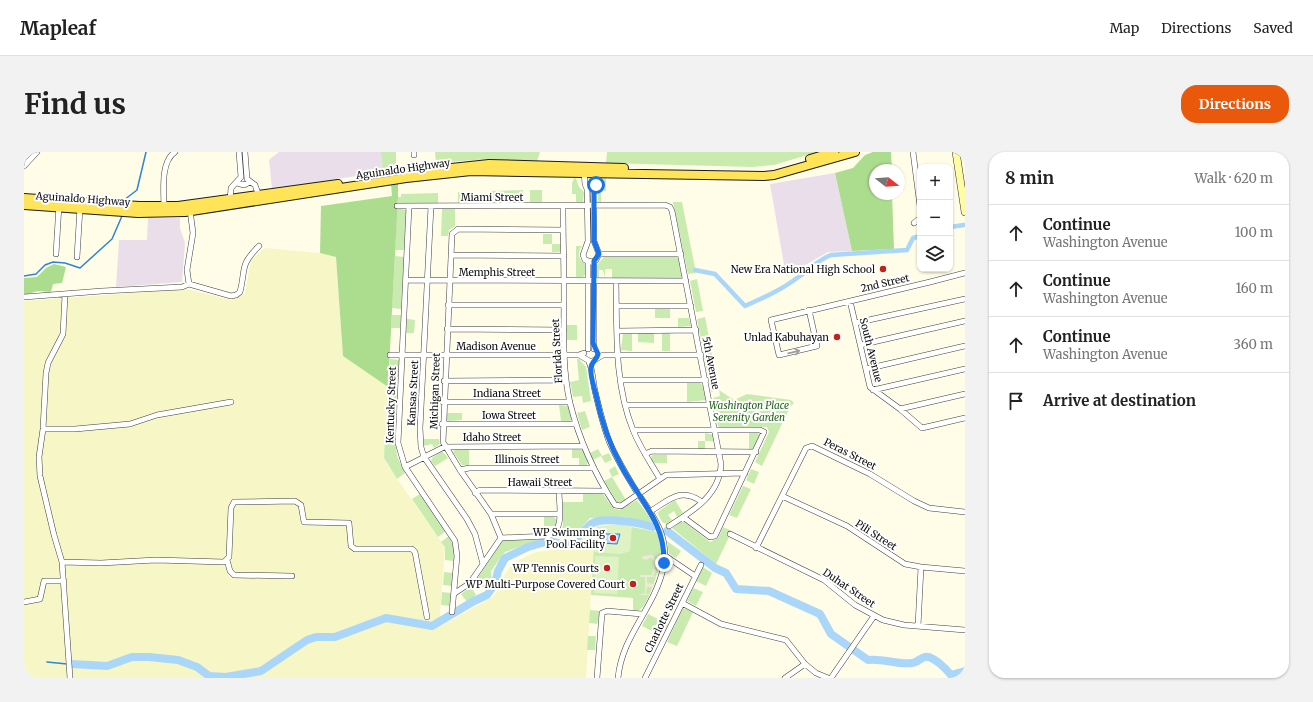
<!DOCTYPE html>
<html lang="en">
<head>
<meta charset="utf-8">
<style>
  :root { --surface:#fff; --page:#f2f2f2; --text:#222; --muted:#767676; --line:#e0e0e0; --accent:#ea580c }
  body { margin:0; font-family:Merriweather,serif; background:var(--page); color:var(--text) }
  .controls { position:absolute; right:12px; top:12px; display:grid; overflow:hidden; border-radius:8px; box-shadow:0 1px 3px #0004 }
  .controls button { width:36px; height:36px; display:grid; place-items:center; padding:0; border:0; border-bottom:1px solid var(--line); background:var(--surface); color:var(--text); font:20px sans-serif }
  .compass { position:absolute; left:845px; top:12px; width:36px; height:36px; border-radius:50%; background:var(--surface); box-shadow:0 1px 3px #0004; rotate:107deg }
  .stop { position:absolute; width:12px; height:12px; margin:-9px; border:3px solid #1a73e8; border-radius:50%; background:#fff }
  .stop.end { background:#1a73e8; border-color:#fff; box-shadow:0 1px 4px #0008 }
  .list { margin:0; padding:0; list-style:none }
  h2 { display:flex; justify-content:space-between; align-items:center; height:52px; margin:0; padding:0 16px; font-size:17px }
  h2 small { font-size:13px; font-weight:400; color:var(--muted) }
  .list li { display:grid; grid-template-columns:26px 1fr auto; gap:12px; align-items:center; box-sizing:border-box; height:56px; padding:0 16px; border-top:1px solid var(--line) }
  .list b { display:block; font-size:15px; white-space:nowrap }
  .list p { margin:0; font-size:13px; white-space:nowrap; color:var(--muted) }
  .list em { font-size:13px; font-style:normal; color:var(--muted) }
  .icon { flex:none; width:22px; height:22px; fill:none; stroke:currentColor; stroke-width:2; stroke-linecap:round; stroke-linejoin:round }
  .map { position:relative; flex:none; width:941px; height:526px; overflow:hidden; border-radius:16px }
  header { display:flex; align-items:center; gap:24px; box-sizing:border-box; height:56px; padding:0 20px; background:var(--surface); border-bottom:1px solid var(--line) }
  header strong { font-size:19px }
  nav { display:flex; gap:22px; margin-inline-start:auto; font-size:14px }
  .intro { display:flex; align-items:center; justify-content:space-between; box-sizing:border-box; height:96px; padding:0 24px }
  h1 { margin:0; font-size:28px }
  .button { padding:10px 18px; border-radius:16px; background:var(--accent); color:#fff; font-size:14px; font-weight:700 }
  main { display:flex; gap:24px; padding:0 24px }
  aside { flex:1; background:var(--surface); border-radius:16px; box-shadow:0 1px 3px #0004 }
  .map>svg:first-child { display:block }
  .industrial { fill:#eadeeb }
  .farmland { fill:#f6f6c7 }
  .green { fill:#caebb0 }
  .forest { fill:#acdd8f }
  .pitch { fill:#def2c3 }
  .plaza { fill:#eeead8 }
  .water { fill:#aad6fa; stroke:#2d85d5 }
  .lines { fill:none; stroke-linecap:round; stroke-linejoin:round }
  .stream { stroke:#2d85d5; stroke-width:1.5 }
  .canal { stroke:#aad6fa; stroke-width:4.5 }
  .river { stroke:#aad6fa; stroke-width:8 }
  .street-casing { stroke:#3e3e3e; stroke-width:6 }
  .secondary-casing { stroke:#2d2d2d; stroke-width:8 }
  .primary-casing { stroke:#1c1c1c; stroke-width:10 }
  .street { stroke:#fff; stroke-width:5 }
  .secondary { stroke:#fffca3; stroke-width:7 }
  .primary { stroke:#ffe358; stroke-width:8 }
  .oneway { stroke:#9d9d9d }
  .route { stroke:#1a73e8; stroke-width:5 }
  .poi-dot { fill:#c2211c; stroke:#fff; stroke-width:1.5 }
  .labels { text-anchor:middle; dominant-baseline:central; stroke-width:4; stroke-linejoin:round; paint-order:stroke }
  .street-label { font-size:10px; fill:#0b0b0b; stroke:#fff }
  .poi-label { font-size:10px; fill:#0b0b0b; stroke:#fff; text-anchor:end }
  .park-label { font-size:10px; font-style:italic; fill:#226518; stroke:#fff }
</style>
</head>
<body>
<header>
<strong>Mapleaf</strong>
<nav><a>Map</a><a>Directions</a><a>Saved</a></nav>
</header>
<div class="intro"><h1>Find us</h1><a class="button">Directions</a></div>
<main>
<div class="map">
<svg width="941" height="526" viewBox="0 0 941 526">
  <rect width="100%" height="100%" fill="#fffce8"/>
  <path class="industrial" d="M255,0H357L358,20L248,37L245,8Z
    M811,21L828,99L804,100L762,124L746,32Z
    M124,66H156V76L161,91L158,130L92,135L95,88H123Z"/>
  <path class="farmland" d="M241,96L296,101L312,105L319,204L364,235L360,306L362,311L421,395L415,475L469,445L476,436L481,422L489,411L512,400L545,396L571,377L562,526H0V149L163,137L206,148L221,142L227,108Z"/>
  <path class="green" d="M357,0H372V18L358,20Z
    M411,0H516L513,9L464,7L412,11Z
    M583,0H793L750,13L728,15L582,11Z
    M551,24L555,35L560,40L559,50H552V42H548V31Z
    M582,25V39H577V51H575C572,44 575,29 582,25Z
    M499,38V50H466V39Z
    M506,38H518V50H506Z
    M434,40H447V51H434Z
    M414,41V51H374V45H377V42Z
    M649,50H658L672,121L664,122Z
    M373,56L382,58L380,98H371Z
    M418,57H431V74L425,78L424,84H417Z
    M519,82H528V92H537L536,100H528V92H519Z
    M552,94H558C553,101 554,107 561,112V123L559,125H552Z
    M371,104L380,105L377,157L368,156Z
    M580,105H652L654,106L658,124L657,126H588V117H581V126L579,118H575V126L573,125V113Z
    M673,127L679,159L672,160L666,129Z
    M631,157H646V166H631Z
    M368,163H377L376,176H367Z
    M681,165L686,191L678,193L673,167Z
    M654,166H665L667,174L654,175Z
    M383,167L391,168L390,181H382Z
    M543,173H553V188H543Z
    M599,181H608V199L597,198Z
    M614,181H630V191L614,190Z
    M638,181H646V199H638Z
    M687,197L695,238L710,248L723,242L767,248L770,251L766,255L738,314L731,310L745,280L743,275H696L694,274L689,246L696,244L695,238L687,240L679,199Z
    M366,207L375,208L374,226H365Z
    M553,207H555L562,215L567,249L559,251L558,244L549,245L546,230L555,228Z
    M663,231H676L679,234L682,248L663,250Z
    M364,235L373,236L372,258L363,257Z
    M535,253L544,254L548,267L546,269H537Z
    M561,259L566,275L558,278L553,261Z
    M422,261H438V268L424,269L422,267Z
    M681,281L690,283L691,289H681V297H674V289H681Z
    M725,281H734L736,284L729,297H725Z
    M361,283H371L373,304L381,321L373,327L360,306Z
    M400,287H415L416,292L410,296L408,292L400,294Z
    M432,296H445V313H438L429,300Z
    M548,297L559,298L564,310L562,314H555V306H548Z
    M574,297L578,304L585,301L588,308L581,311L577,304L569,308L566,301Z
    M418,299L424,306L411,314L407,309L408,306Z
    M629,303H643V311H630L626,306Z
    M591,314L595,322L588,325L602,348L594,351L580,329L588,325L585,318Z
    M727,317L735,320L730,332L722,328Z
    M719,334L727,337L713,366L705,363Z
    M396,342L422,379L414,385L388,347Z
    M559,342H579L589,356L595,358L613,348L630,371L597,365L566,366L553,381L537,380L539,373V350H559Z
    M651,348L659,361L653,365L650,359L644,363L648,368L642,372L638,370L634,362L635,359Z
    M520,365H530L532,367V374H520Z
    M656,370H660L686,390L694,386L699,375L708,379L692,412L648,376Z
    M598,373L633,380C635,389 639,399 637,408C635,416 624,455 615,458C614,459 609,458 609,458V446L567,443L571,377L573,374Z
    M425,384L430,396V409L421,408V395L417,390Z
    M479,388H526L500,393L481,400L467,419L468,429L463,438L451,430Z
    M643,389L657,399L652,406L645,401Z
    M679,415L688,421L682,434L672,429Z
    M420,420L429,421L428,434L419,433Z
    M447,435L452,443L443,450L437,442Z
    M669,436L679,440L672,454L663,449Z
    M418,440L427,441L426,454L417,453Z
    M659,456L669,460L653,494L643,490Z
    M566,458L576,459L573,472L565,471Z
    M624,462L644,472L641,478L631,473L628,479L618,474Z
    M564,484H572L571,498H563Z"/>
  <path class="forest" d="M849,0H867L868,18H851V42H868L870,97L828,99L811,21L829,16L841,3Z
    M367,32H374V45L364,235L319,204L312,105L296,101L297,54L368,44Z
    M30,112L42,115L38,131L29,132L27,140L14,139L0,143V126L13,125L22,116Z"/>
  <path class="pitch" d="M598,373L608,375L606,399L597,402L569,400L571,377L573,374Z
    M571,404L595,405L593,442L570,441Z"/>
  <path class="plaza" d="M628,403L632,408L630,417L632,418L629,424L633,425H623V431L630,432L629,435H623L622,442H626L625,443H615L621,441V425H616V423H628L630,409L627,405L622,408L617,406L620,404Z"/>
  <path class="water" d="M577,382H596L593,392L577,391Z"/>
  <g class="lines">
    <path class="stream" d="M100,48L113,38L122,0
      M0,124L12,122L21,113L29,110L41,111L56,116L88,87L98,64
      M23,510L43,512"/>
    <path class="canal" d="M926,75L940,73
      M671,118L691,122L721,154C739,146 757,138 773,126C785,118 794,108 807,103L883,98L889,86L896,84"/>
    <path class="river" d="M643,379L691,416L702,421L712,437L745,439L796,462L807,482L844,508C859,506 873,513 888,511C894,511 898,503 905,505C913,508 922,517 927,523L941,519
      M47,512L83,514L108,505H125L154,508L173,515L185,524L202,525L237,519L283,488L292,485H311L362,466L408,474L450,449L463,443L471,432L474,419L481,406L504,395L525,389C531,389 537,394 543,392C553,389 559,379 567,372C578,364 616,371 629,375"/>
    <g class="street-casing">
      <path id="street" d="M221,0L223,27L231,33L235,44
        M390,0V3
        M889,0L896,54
        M0,14L13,0
        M560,20L561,32L563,37
        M213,31L220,33L226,30
        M563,35L564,89L559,103L561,108L568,110L572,108L575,102L570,89L569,40L572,32V19
        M206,49L207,36L217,25L215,0
        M373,54L641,53L646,55L648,59L697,312C696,343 669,359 645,374
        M385,54L374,291L381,315L431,389L433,404L428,460
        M407,54L396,276L397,295L400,305L443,367L451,382L459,412
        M539,54C539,84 540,115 540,145C540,180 538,216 546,251C555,287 570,321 591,353L597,354L642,323L721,321
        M140,56C140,40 136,10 151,0
        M890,71L896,66
        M32,102L35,53
        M575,102H657
        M427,103L540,104
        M53,105L56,56
        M382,128L662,129
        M592,129C593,179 590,231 609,278C616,296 627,311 636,327
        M165,132L207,144L212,143L216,140C222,117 215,114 235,94
        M41,143L39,182L24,211L22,221L19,277L15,305L16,324L30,383L38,410L46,526
        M0,145L78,139L158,135L165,132L163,118L169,81L166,58
        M826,149L846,235L876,257L898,276L941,266
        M424,153H540
        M593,154H667
        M785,158L793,194L755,203L747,168L906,130L941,121
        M831,171L941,147
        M423,177L540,178
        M593,179L672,178
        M836,193L941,169
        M564,197V109
        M570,197V109
        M366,203H555L560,201
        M555,203L567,210L579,203H677
        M565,210C569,219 569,230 571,239C575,256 579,273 585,289C592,306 602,322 611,337C628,362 647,385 639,417C630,457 598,483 594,526
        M842,217L941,194
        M596,228H682
        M420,229L542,228
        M849,238L941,217
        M419,250H546
        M601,253H686
        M876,257L941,242
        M418,272H552
        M19,277H51L106,272L133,263L207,250
        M609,278H736L740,280L691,384L686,385L659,365
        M621,302L628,299L732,300
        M381,315L420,295L560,294
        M436,318L445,316H570
        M451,341L456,338L582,339
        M758,344L823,374L881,412L897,415L941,419
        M627,359C646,347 657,335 678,350
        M467,362H535
        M706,382L800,428L831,453L859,468L880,473L941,478
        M477,386L467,362L436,318L419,290L428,82L434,77L539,78
        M477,386L524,384C541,380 535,353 535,339
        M732,396L782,296L788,294L846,322L890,349L905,356L941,360
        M640,403L671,424
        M203,408L206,419L210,423L268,424
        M38,410L77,411L132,408L200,410L205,405L207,356L210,350L271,349L277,353L280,370L325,371L327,394L331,397H388L391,400L403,465
        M431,441L446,431L477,386
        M0,450L16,447L20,429H40
        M658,451L697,472L762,488L781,512L792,521L804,526
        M894,474L897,415
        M573,526L578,461L583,459L618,462
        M621,526L677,413
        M761,526L781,512
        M807,526L850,464"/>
    </g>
    <g class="secondary-casing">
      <path id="secondary" d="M932,0L941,60"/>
    </g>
    <g class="primary-casing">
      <path id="primary" d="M786,7L810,0
        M380,21L465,12L600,16
        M0,46L115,54H154L314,32
        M0,53L114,61L161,60L382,26L447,19L740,24L750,23L831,0"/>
    </g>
    <use href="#street" class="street"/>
    <use href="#secondary" class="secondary"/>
    <use href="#primary" class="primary"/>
  </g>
  <defs><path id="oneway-shaft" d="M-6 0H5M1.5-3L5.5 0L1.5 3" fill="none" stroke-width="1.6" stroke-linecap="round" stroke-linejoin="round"/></defs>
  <use class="oneway" href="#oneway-shaft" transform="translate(770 200) rotate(-13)"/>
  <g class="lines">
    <path class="route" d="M572,33L570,40V89L575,102L570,109V115L569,191L574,202C573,208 567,210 567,216C566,224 570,235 572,243C577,268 585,292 598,315C616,349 641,369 640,411"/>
  </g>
  <g class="poi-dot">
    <circle cx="859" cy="117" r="4"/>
    <circle cx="813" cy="185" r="4"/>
    <circle cx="589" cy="386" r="4"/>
    <circle cx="583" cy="416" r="4"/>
    <circle cx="609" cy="432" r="4"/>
  </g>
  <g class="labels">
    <g class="street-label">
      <text transform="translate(379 17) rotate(-8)">Aguinaldo Highway</text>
      <text x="468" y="45">Miami Street</text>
      <text transform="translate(59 47) rotate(4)">Aguinaldo Highway</text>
      <text x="473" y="120">Memphis Street</text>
      <text transform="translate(861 131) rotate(-13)">2nd Street</text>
      <text x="472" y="194">Madison Avenue</text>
      <text transform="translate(847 198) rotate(76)">South Avenue</text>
      <text transform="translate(533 199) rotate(-93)">Florida Street</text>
      <text transform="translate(687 211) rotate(79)">5th Avenue</text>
      <text transform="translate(411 239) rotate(-88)">Michigan Street</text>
      <text transform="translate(389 241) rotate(-87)">Kansas Street</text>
      <text x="483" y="241">Indiana Street</text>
      <text transform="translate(367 253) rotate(-88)">Kentucky Street</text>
      <text x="485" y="263">Iowa Street</text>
      <text x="468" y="285">Idaho Street</text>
      <text transform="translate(826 302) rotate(27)">Peras Street</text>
      <text x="503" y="307">Illinois Street</text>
      <text x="516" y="330">Hawaii Street</text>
      <text transform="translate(852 383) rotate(33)">Pili Street</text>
      <text transform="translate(825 436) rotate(34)">Duhat Street</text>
      <text transform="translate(640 466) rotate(-64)">Charlotte Street</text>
    </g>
    <g class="poi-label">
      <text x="851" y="117">New Era National High School</text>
      <text x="805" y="185">Unlad Kabuhayan</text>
      <text x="581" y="380">WP Swimming<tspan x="581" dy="12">Pool Facility</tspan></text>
      <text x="575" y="416">WP Tennis Courts</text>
      <text x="601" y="432">WP Multi-Purpose Covered Court</text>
    </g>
    <g class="park-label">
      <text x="725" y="253">Washington Place<tspan x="725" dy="12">Serenity Garden</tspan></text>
    </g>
  </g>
</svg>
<div class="controls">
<button>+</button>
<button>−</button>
<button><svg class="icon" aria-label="layers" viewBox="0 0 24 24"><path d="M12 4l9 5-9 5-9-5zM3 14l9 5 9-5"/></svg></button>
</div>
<svg class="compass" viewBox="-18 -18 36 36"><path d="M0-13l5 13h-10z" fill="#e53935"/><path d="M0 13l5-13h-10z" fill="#767676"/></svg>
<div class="stop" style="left:572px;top:33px"></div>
<div class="stop end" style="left:640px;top:411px"></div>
</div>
<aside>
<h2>8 min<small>Walk · 620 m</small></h2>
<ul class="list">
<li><svg class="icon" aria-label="ahead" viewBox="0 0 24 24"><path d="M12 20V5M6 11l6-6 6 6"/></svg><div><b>Continue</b><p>Washington Avenue</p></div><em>100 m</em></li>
<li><svg class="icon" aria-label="ahead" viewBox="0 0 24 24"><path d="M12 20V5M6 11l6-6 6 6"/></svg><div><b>Continue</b><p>Washington Avenue</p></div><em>160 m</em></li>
<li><svg class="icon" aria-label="ahead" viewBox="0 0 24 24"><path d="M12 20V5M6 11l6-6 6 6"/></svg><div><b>Continue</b><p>Washington Avenue</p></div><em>360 m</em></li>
<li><svg class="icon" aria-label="arrive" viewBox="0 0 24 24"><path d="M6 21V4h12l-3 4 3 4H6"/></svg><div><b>Arrive at destination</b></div></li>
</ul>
</aside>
</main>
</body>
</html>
